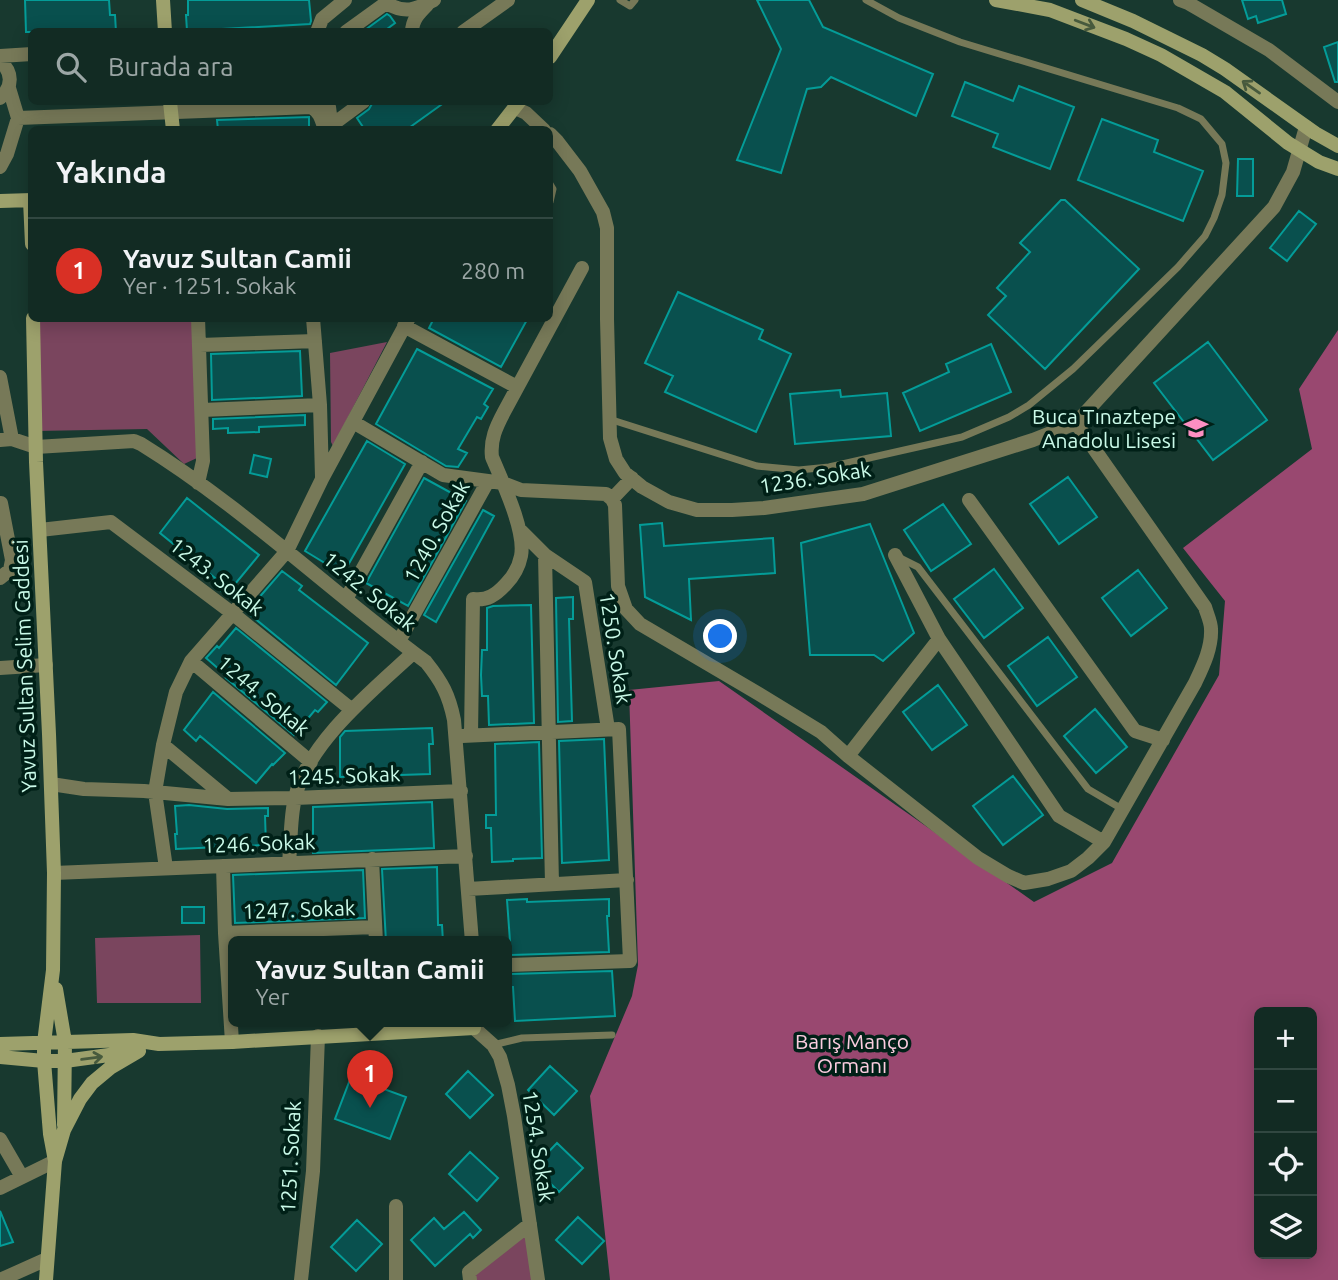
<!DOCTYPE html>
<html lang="tr">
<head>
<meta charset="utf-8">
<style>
  :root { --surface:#122b23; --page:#1b332b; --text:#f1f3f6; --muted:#9ca7a6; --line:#314741; --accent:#d93025 }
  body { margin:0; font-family:Ubuntu,sans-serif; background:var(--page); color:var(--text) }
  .controls { position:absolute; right:21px; bottom:21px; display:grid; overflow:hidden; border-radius:10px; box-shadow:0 4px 18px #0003 }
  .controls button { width:63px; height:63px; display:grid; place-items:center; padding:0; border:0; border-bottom:2px solid var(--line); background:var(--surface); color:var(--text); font:35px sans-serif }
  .you { position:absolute; left:721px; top:637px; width:24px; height:24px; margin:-18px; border:5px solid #fff; border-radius:50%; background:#1a73e8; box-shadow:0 0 0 10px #1a73e833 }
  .badge { display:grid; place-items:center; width:46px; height:46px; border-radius:50%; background:var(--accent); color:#fff; font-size:23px; font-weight:700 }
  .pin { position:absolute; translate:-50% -58px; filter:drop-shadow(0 2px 4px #0008) }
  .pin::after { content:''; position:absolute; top:37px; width:24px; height:21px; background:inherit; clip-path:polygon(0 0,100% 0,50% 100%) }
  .popup { position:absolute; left:228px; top:936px; width:284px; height:91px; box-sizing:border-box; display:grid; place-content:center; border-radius:10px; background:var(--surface); filter:drop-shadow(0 2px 5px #0005); font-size:23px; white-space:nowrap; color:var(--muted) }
  .popup b { font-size:26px; color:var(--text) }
  .popup::after { content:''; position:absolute; left:50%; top:100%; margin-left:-14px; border:14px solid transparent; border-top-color:var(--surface) }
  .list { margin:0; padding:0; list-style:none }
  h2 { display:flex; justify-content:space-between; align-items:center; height:91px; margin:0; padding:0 28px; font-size:30px }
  h2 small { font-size:23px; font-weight:400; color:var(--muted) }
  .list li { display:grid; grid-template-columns:46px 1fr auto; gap:21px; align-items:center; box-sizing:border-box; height:105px; padding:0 28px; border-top:2px solid var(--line) }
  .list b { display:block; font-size:26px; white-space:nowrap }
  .list p { margin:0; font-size:23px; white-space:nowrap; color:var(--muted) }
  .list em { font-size:23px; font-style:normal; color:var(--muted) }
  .icon { flex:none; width:38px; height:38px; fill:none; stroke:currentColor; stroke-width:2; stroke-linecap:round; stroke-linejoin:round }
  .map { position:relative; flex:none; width:1338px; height:1280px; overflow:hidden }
  .search { position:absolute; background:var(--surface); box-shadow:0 4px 18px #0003; left:28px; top:28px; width:525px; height:77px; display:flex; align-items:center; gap:18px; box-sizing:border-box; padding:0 24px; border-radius:10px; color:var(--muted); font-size:26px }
  .panel { position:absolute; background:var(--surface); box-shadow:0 4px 18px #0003; left:28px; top:126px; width:525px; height:196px; border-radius:10px }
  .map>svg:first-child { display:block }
  .green { fill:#7a455e }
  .forest { fill:#994870; fill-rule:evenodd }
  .building { fill:#09504e; stroke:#049c98; stroke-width:2 }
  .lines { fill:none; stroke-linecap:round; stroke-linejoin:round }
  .lane { stroke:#777958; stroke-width:7 }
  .street { stroke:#777958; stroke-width:14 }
  .secondary { stroke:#9da16c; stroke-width:14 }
  .oneway { stroke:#475a3d }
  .labels { text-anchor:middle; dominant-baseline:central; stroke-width:7; stroke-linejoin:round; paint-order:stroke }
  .poi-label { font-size:21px; fill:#cafae9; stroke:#002017; text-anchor:end }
  .street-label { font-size:21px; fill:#cafae9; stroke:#002017 }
  .park-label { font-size:21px; fill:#fccde0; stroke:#002017 }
</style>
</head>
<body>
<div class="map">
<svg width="1338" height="1280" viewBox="0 0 1338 1280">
  <rect width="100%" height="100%" fill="#18392f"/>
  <path class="green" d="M33,319H192L197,458L184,464L147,429L36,431Z
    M387,342L333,446L331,442L330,353Z
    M200,935L201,1003H97L95,938Z
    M530,1224L538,1280H470Z"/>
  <path class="forest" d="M1338,330V1280H610L590,1096L632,996L638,965L629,690L719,681L1034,902L1112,863L1219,675L1225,601L1183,548L1312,449L1299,389ZM1259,1012H1312V1254H1259Z"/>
  <path class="building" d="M25,0H109L110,15H115L116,32H26Z
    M188,0H309L311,21L310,24L187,31L186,15H188Z
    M757,0H809L823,27L933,74L916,116L831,77L821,87L807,89L781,173L737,160L781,49Z
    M1242,0H1282L1286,14L1258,23L1256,16L1248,19Z
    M387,14L390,16L395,23L383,32H366L365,30Z
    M1338,42V82H1335L1324,47Z
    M965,82L1013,101L1019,86L1074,107L1050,169L993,147L998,134L952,116Z
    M373,102H445L406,130H365L357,118L369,109Z
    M309,117V128L218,130L217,120Z
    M1102,119L1158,140L1154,152L1203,171L1183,221L1078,180Z
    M1238,159H1253V196H1237Z
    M1061,200H1065L1139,269L1045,369L988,315L1006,296L997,288L1030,252L1020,243Z
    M1299,211L1316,224L1287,261L1270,248Z
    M678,292L763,330L759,339L791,354L756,432L665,392L673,376L645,363Z
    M434,318H528L501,367L429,328Z
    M1208,342L1267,420L1213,460L1154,383Z
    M991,344L1011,392L920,431L903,393L949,372L946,364Z
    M417,349L493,389L484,404L488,407L481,419L477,417L458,449L467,453L458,467L446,466L376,424Z
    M300,351L302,396L212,400L211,354Z
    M840,390L841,397L887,393L891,436L795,444L790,394Z
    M305,415V425L259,427V432L228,433V428L213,429V419Z
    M367,441L405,464L343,574L305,551Z
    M254,455L271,459L267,477L250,473Z
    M1068,477L1097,517L1059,544L1030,504Z
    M424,478L466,501L408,606L366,583Z
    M187,498L259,555L226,595L212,583L215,578L160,533Z
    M943,504L971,544L931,571L904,530Z
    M483,510L494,516L436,622L424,615Z
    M662,523L664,546L773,538L775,573L689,579L691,620L645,597L640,525Z
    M870,524L914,633L883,661L874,655H810L801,543Z
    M994,569L1023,608L984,638L954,599Z
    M1138,570L1167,608L1131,636L1102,598Z
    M282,571L302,586L299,590L368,643L336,685L248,613L251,610L250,608Z
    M573,597V619H569L572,721L558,722L556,598Z
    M531,605L534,723L489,725L488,696H482L481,675L482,650H487V608L493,606Z
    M236,628L327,702L318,712L315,710L294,735L226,678L228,677L206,658L217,646L219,648Z
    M1048,637L1077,677L1037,706L1008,666Z
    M938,685L967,725L932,750L903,712Z
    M213,692L285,753L273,765L272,764L256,783L200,736L196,741L184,730Z
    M1095,709L1127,747L1096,773L1064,736Z
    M432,728L433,744H429L430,774L340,777V737L345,731Z
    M604,739L609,860L562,863L559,741Z
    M539,742L542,858L513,859V861L492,862L491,828H486V815H496L495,744Z
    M1013,776L1043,815L1003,845L973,806Z
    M432,802L434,848L313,853V807Z
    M189,805L227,809L268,808V816H265L266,845L176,849L175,834H177L175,806Z
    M437,867L438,925H442L443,942H386L382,869Z
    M363,870L365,918L235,923L233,875Z
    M527,899V902L609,899V916H607L609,952L511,955L507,900Z
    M182,907H204V923H182Z
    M366,937V942H247Z
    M612,971L615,1016L515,1021L513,987H511V974Z
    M550,1066L577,1091L554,1115L528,1090Z
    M468,1071L493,1095L470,1118L446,1094Z
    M351,1077L406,1097L390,1139L335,1119Z
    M557,1143L583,1168L559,1192L534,1167Z
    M470,1152L498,1178L477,1201L449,1174Z
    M0,1211L13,1242L0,1246Z
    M464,1212L481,1230L473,1238L470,1234L435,1266L411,1240L434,1218L444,1229Z
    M578,1217L604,1241L582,1264L556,1240Z
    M357,1220L382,1244L356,1271L331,1247Z"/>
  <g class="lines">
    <path class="lane" d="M620,0L630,6L635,0
      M550,184L553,189L550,202
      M609,419L757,466L799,470L829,467L962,437L1009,417L1029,405L1073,369L1178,267L1205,236L1214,218L1222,195L1226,163L1222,144L1201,119L1178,108L960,42L899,18L866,0
      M898,557L918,567L1088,789L1122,809
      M493,1045L522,1038L612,1035"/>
    <path class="street" d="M1180,0L1188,3L1269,50L1338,102
      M317,32L322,19L345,0
      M346,32L386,3C405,14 415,10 434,0
      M412,32C412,20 419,13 427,5
      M463,32L508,0
      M0,56L32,54
      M0,61C13,72 13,87 0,98
      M9,88L18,118
      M325,102L329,107L332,130
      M515,108L526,113L544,130
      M332,125L363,102
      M550,134L557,141L580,171L603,212L607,228V319L610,438L616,459L625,473L642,487L669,502L697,510H732L764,508L863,494L1033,440L1076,423L1274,207L1293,172L1306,127
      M0,167L7,154L18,118L311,107C320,111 322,121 325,130
      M198,318L203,461L198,483
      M313,318L320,405L322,477
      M404,326L517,387
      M200,345L315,341
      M0,377L12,439
      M202,410L320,405
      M353,422L443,475L503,483L521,490L606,494L612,499L615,505L618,586L626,609L640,624L759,694L821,732L848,756L978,858L1008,876L1024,883L1048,879L1071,871L1088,858L1104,842L1195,683C1203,666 1212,648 1211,629C1211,622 1207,614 1205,607L1076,423
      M0,440L12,439L36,447L134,441L141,444C243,507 330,591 426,662C442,682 449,695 454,720L472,942
      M612,499L632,478
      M969,500L1135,731L1163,740
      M0,504L1,503L12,560L10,570L0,578
      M519,529L545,555L585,582L608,729
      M40,530L111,522L232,613L352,710
      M545,555L552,884
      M895,555L939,639
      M346,599L422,462
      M399,641L488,481
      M191,661L311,762
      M0,668L46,665
      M471,735L473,599C487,601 496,595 506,584C513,577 519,566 521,556C526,531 502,481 492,457C490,440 496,427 504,412L582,268
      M462,736L619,729L630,961L506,965
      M163,745L228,799L295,798L461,791
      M848,756L939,639L1059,816L1104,842
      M51,784L84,789L144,791L228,799
      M372,859L376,942
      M289,863C291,842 290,818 295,798C307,743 373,690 413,653
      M223,866L225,933L232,1042
      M166,868L155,792L163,745L176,692L191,661L287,551L322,479L409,318
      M54,873L466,856
      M468,889L627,880
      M225,933L375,927
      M474,1022V1028L493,1045L500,1057L508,1085L514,1116L538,1280
      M0,1139L22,1177
      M0,1188L55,1161
      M0,1280L47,1259
      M301,1280L313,1171L318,1036
      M396,1280V1206
      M470,1280L469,1272L530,1224"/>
    <path class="secondary" d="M163,0L165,32
      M996,0L1050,10L1126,39L1161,55L1225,92L1288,143L1319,162L1338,169
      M1082,0L1133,21L1202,55L1225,69L1315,133L1338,146
      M550,57L588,0
      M170,102L173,130
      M497,130L519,102
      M30,200L32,244
      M0,201L32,200
      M33,318L36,462L49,734L54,873L53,970L44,1043V1061L50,1134L55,1161
      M56,989L65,1042L64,1125
      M0,1044L133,1040L159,1044L232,1042L474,1028
      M0,1057L44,1061H65L131,1052
      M46,1280L55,1161L64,1130L80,1099L92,1083L110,1068L139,1051"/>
  </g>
  <defs><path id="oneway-shaft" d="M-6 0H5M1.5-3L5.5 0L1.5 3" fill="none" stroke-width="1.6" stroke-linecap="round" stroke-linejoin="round" transform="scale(1.75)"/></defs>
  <g class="oneway">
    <use href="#oneway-shaft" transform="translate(1085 24) rotate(21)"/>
    <use href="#oneway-shaft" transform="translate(1251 87) rotate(-145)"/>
    <use href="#oneway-shaft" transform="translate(92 1058) rotate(-8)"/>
  </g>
  <defs>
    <g id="school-bare" transform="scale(1.89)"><path d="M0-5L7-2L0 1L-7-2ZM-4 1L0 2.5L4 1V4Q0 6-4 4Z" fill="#fc8fc2" stroke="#002017" stroke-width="2.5" paint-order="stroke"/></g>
  </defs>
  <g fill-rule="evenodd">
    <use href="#school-bare" x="1196" y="428"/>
  </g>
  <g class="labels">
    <g class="poi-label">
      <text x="1176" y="416">Buca Tınaztepe<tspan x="1176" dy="24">Anadolu Lisesi</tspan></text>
    </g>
    <g class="street-label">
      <text transform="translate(815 477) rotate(-9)">1236. Sokak</text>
      <text transform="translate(436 531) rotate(-61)">1240. Sokak</text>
      <text transform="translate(217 576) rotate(38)">1243. Sokak</text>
      <text transform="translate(370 591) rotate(39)">1242. Sokak</text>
      <text transform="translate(616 648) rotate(81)">1250. Sokak</text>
      <text transform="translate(24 666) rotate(-92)">Yavuz Sultan Selim Caddesi</text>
      <text transform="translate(264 695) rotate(40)">1244. Sokak</text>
      <text transform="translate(344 775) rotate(-2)">1245. Sokak</text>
      <text transform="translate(259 843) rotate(-2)">1246. Sokak</text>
      <text transform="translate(299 909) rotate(-2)">1247. Sokak</text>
      <text transform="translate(539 1146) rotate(81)">1254. Sokak</text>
      <text transform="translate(290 1157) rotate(-87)">1251. Sokak</text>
    </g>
    <g class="park-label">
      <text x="852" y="1041">Barış Manço<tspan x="852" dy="24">Ormanı</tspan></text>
    </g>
  </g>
</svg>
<div class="controls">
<button>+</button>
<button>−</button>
<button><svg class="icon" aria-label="locate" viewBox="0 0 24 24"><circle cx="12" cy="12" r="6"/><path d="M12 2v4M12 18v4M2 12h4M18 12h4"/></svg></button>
<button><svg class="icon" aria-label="layers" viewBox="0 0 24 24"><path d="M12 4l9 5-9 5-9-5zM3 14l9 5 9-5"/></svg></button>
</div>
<div class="you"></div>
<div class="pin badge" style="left:370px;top:1108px">1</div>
<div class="popup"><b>Yavuz Sultan Camii</b>Yer</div>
<div class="search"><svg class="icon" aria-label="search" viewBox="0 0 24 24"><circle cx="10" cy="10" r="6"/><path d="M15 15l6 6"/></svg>Burada ara</div>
<section class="panel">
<h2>Yakında<small></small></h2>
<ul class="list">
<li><span class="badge">1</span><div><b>Yavuz Sultan Camii</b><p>Yer · 1251. Sokak</p></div><em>280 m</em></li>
</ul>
</section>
</div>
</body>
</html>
